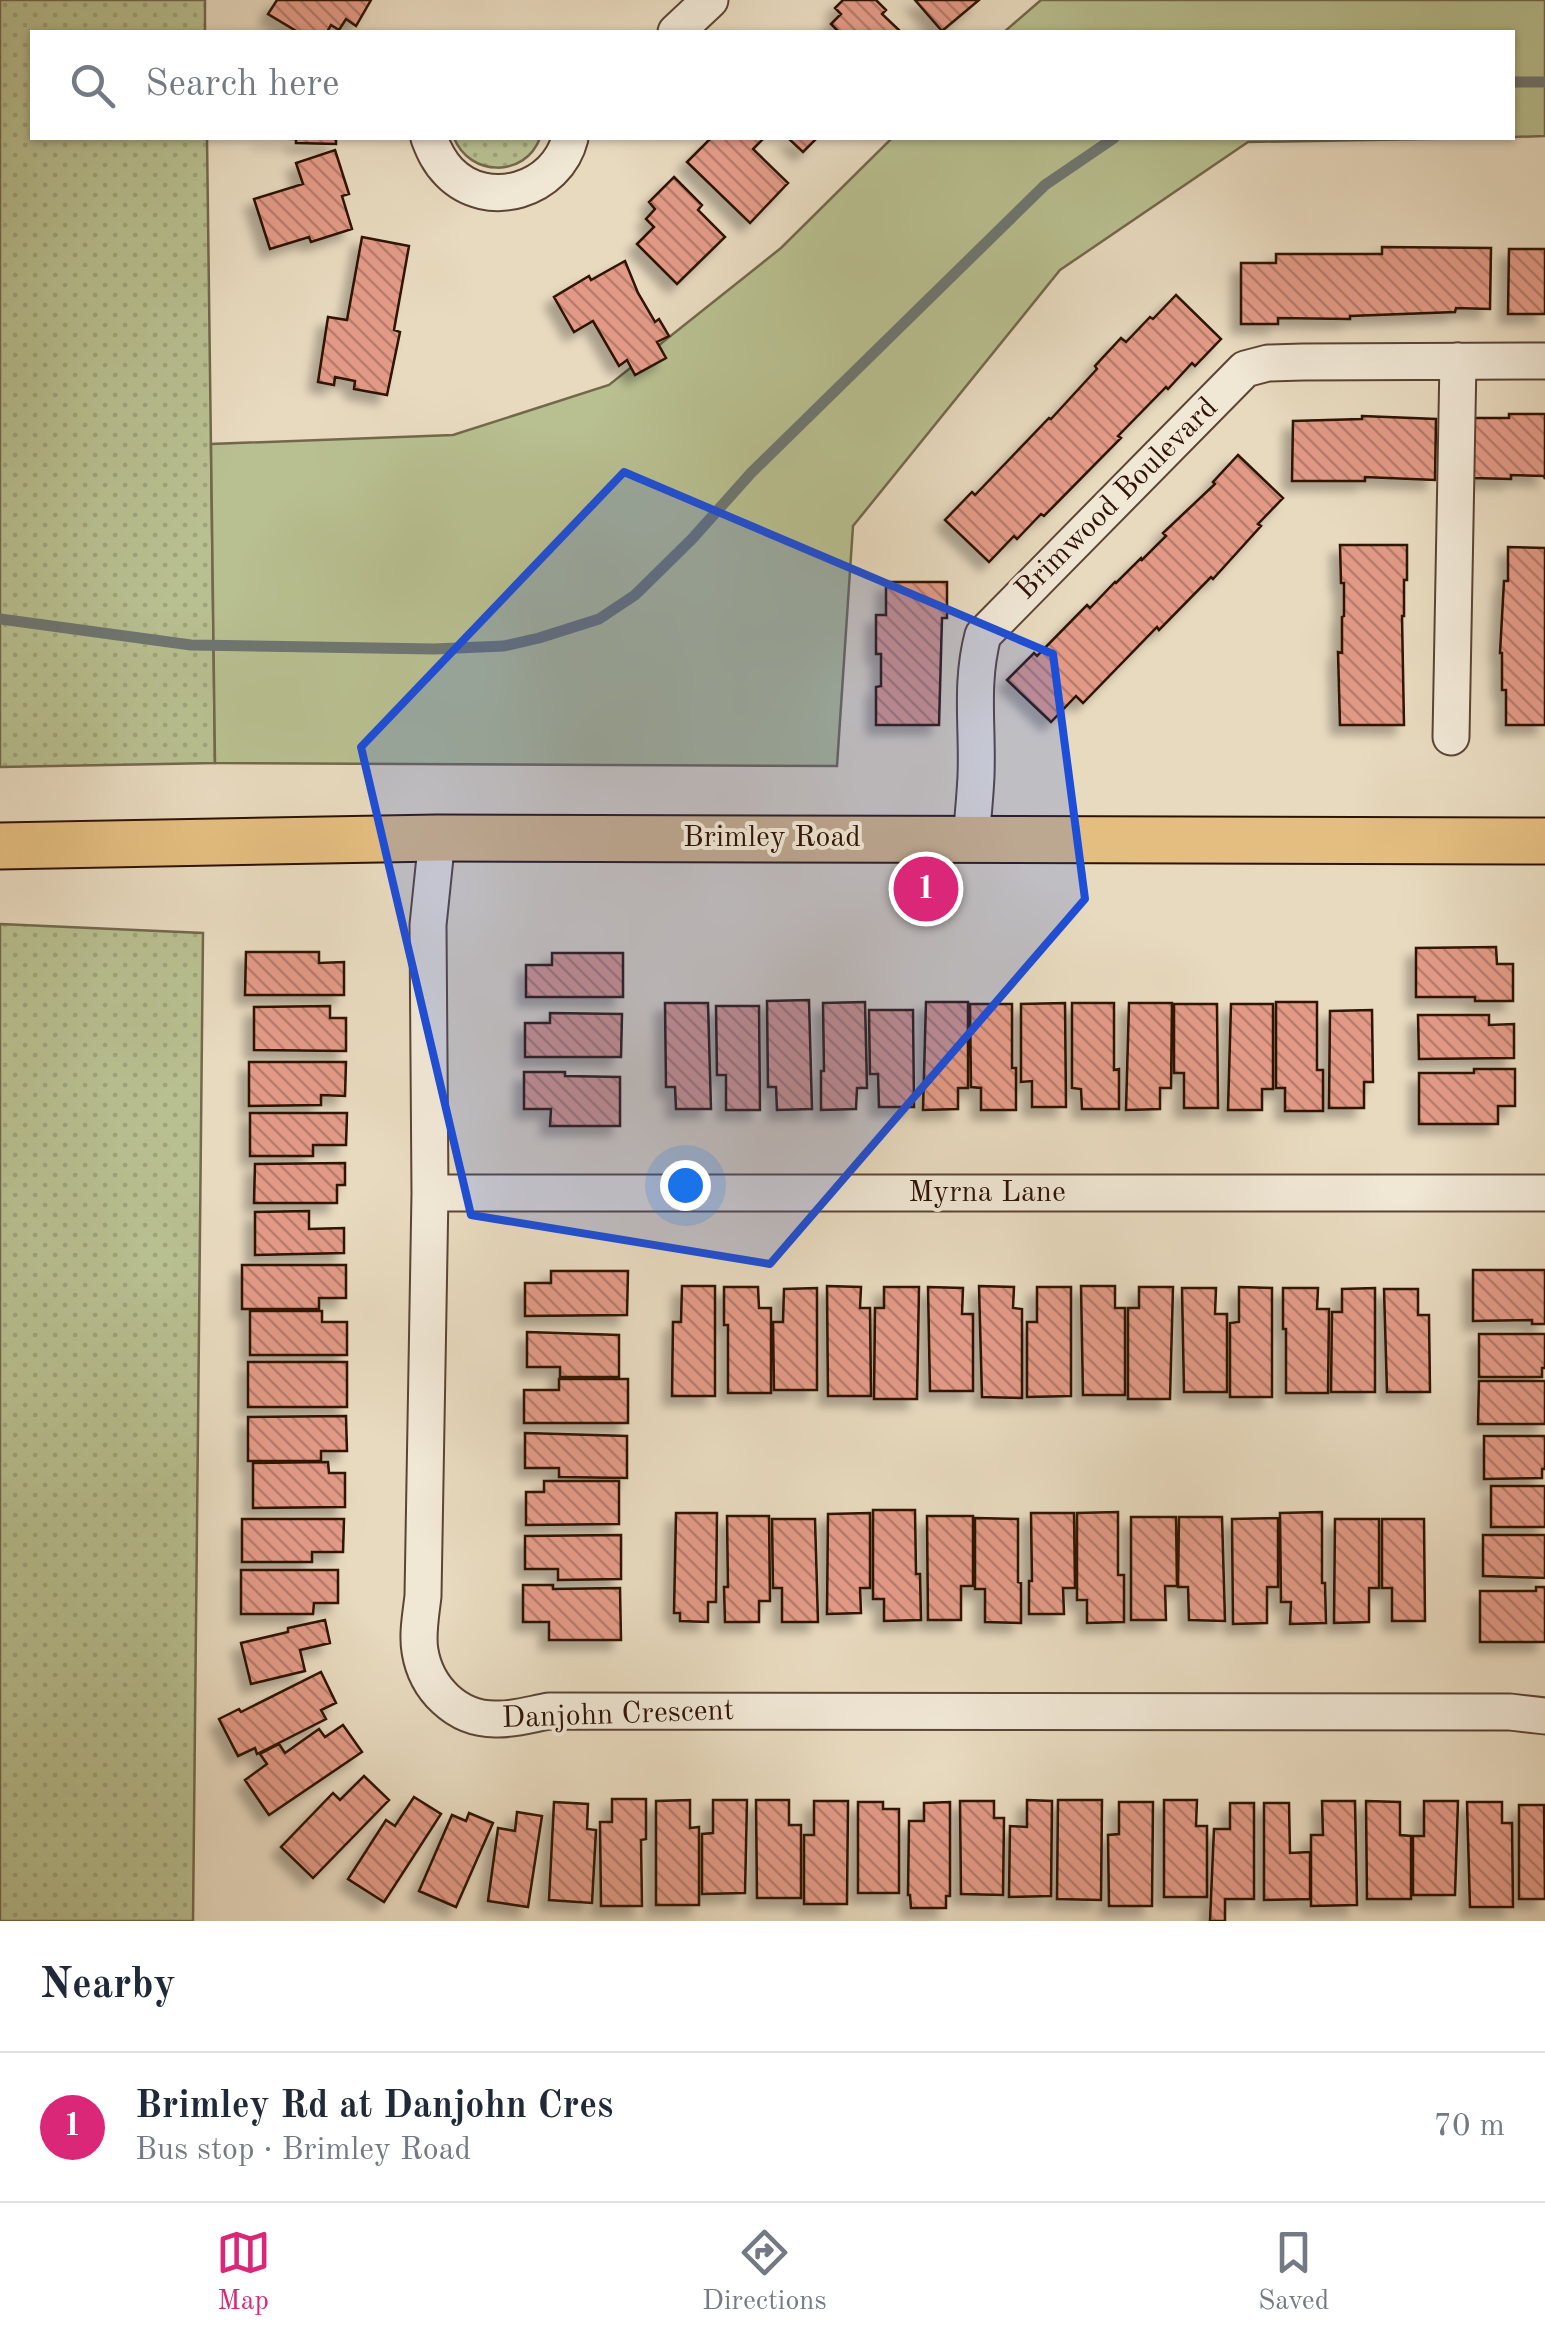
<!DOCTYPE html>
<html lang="en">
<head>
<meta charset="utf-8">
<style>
  :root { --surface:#fff; --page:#f2f2f3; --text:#1f2937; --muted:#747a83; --line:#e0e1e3; --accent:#db2777 }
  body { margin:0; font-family:"Old Standard TT",serif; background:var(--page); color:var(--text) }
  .you { position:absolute; left:685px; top:1185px; width:35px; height:35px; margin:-25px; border:8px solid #fff; border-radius:50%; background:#1a73e8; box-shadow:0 0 0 15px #1a73e833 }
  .badge { display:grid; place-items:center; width:65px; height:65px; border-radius:50%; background:var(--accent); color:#fff; font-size:32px; font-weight:700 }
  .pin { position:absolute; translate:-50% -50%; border:5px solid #fff; box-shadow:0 2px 10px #0006 }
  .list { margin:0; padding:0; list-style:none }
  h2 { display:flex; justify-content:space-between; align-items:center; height:130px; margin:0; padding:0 40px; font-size:42px }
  h2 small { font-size:32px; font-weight:400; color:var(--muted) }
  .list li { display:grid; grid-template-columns:65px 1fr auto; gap:30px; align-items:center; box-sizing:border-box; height:150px; padding:0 40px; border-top:2px solid var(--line) }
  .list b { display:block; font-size:38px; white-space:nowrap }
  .list p { margin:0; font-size:32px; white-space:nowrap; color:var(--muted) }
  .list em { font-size:32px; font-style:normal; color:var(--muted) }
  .icon { flex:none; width:55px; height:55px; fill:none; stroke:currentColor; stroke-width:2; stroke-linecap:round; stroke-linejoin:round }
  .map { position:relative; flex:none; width:1545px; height:1921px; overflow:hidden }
  .search { position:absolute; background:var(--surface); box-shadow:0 2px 8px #0004; left:30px; right:30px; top:30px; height:110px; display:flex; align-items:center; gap:25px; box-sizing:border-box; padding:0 35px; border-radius:0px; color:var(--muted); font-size:38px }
  .sheet { height:280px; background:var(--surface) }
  nav { display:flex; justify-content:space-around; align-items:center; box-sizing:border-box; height:140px; border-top:2px solid var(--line); background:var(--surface); font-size:28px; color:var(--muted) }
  nav a { display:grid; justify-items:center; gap:5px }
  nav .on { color:var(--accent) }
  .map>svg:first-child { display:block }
  .grass { fill:url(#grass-dots); stroke:#73684b; stroke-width:2.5 }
  .park { fill:#b8bf90; stroke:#73684b; stroke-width:2.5 }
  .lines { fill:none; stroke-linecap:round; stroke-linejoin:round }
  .stream { stroke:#6e7671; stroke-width:11 }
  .building { fill:url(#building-back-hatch); stroke:#2e1206; stroke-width:2.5; filter:url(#shadow) }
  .minor-casing { stroke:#5c4434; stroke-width:39 }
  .major-casing { stroke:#2e1206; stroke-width:49 }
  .minor { stroke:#f0e7d5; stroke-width:35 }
  .major { stroke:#e4bd80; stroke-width:45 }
  .marked { fill:#1d4ed8; fill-opacity:0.2; stroke:#1d4ed8; stroke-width:8; stroke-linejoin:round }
  .labels { text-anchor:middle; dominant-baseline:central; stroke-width:8; stroke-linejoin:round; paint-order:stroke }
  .street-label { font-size:30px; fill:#2e1206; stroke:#f0e7d5 }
</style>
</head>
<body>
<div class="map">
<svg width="1545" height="1921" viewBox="0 0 1545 1921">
  <defs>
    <pattern id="grass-dots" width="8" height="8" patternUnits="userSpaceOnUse" patternTransform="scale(2.5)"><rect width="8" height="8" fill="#b8bf90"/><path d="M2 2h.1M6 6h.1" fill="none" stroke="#9ea37b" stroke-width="1.8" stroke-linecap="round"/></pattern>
    <pattern id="building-back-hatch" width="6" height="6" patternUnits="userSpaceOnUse" patternTransform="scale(2.5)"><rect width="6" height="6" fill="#e29a86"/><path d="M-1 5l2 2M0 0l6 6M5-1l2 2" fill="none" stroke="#b87c6c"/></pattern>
    <filter id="shadow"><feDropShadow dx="-9" dy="9" stdDeviation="5" flood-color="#0004"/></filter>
  </defs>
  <rect width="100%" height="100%" fill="#e8dabf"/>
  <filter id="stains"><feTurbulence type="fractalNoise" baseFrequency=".002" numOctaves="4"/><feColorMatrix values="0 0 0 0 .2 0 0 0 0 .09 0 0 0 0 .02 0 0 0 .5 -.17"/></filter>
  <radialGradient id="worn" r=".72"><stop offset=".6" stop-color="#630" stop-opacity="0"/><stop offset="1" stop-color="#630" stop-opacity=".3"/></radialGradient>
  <path class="grass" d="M0,0H205V32H32V138H207L215,763L0,767Z
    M454,138H540C525,178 470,177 454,138Z
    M0,924L203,933L193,1921H0Z"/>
  <path class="park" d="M1041,0H1545V136L1513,137L1512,32H1004Z
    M892,138H1484L1248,142L1060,270L853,526L837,766L215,763L211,444L453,435L609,385L781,248Z"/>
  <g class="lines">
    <path class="stream" d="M1512,82H1545
      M0,619L191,645L434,649L504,646L539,638L599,619L635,595L692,539L751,473L1045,185L1114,138"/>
  </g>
  <path class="building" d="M277,0H371L356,26L346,19L339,30L331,25L327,32H298L268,14Z
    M843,0H876L886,10L882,14L901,32H836L838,31L831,24L841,14L835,8Z
    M915,0H979L942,31Z
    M258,138H336V144L296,143V139Z
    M711,138H764L753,149L788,183L750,223L687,162Z
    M788,138H817L803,152Z
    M335,150L349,194L342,196L352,229L311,242L309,237L270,249L254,199L303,184L296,163Z
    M674,177L702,205L698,210L725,237L677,284L637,244L654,227L646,219L655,209L649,202Z
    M362,237L409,246L394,330L400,332L387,395L354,389L355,381L335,377L334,385L318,382L328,317L347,320Z
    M1382,247L1491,248L1490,309L1456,308L1455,312L1350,316V319L1278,318V324H1241V263H1276V254H1382Z
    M1509,249H1545V314H1508Z
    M625,261L638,293L655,322L659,319L669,336L657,342L666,358L635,375L627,360L619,366L593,321L574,332L554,297L589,276L591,280Z
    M1176,295L1221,339L1195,366L1192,363L1168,389L1166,387L1118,436L1121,438L1044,516L1041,514L1017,539L1014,536L989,562L945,520L972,492L975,495L1049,418L1051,419L1097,369L1095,366L1121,338L1126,342L1150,317L1153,319Z
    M1509,414H1545V479L1544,476L1511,475V479L1473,478L1474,418H1509Z
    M1362,416L1436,419L1435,480L1365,477V481H1292L1293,421L1362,419Z
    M1238,455L1283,498L1258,524L1261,526L1213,579L1211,577L1159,630L1157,627L1083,703L1076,696L1051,722L1007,680L1034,653L1037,656L1087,605L1090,608L1115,582L1116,583L1141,558L1142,560L1166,536L1163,533L1215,484L1213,482Z
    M1340,545H1407V580H1404V616H1402L1404,725H1340L1338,652L1342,653V617L1344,616V583H1341Z
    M1508,547L1545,548V725H1506V690H1502V653H1500L1504,581H1508Z
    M886,582H947V618H942L939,725H876V687L881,686V654H876V615H886Z
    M1496,947L1497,964H1513V1001H1475V997H1416V948Z
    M246,952H319V963L344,962V995H245Z
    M552,953H623V997H526V965H552Z
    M809,1000L812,1109L777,1110L776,1087H768L767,1001Z
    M865,1002L867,1088H857L856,1109L821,1110V1071H824L823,1003Z
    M926,1002H968V1088H958V1109L923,1110Z
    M1276,1002H1317V1070H1323V1111H1285V1088H1276Z
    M665,1003H708L711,1109H676L675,1087H666Z
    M1065,1003L1066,1107H1032V1081L1021,1082V1004Z
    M1072,1003H1114V1070L1119,1069V1109H1082L1081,1089L1072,1088Z
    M1129,1003H1172L1171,1088H1160V1109L1126,1110Z
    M970,1004H1012V1068H1016V1110H981V1088L971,1087Z
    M1174,1004H1217L1218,1108H1184V1073H1174Z
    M1231,1004H1273V1089H1262V1110H1228Z
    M330,1006V1018H346V1051L254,1050V1007Z
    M716,1006H759L760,1110H726V1075H717Z
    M869,1010H913L914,1107H879L878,1074H870Z
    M1372,1010L1373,1082H1364V1108H1329L1330,1011Z
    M550,1013L622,1014L621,1057H525V1023H550Z
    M1418,1015H1489V1025L1514,1024V1058L1419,1059Z
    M249,1062H346L345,1096L321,1095V1105L249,1106Z
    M1474,1069H1515V1106H1498V1124H1419V1073H1474Z
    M524,1072H565V1076L620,1077V1126H550L551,1109H524Z
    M250,1113H347L346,1145H313V1156H250Z
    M345,1163V1185H337V1203H254L255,1164Z
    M309,1211V1229L344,1228V1253L255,1255V1212Z
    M242,1265H346V1298H319V1309H242Z
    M1473,1270H1545V1324H1532V1320L1473,1321Z
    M551,1271H628L627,1315L525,1316V1283H551Z
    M682,1286H715V1396H672L673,1322H681Z
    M827,1286L861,1287L860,1308H870L871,1396H828Z
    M979,1286L1014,1287L1013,1308L1022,1309V1398L982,1397Z
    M1081,1286H1115V1308H1125V1395H1083Z
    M724,1287H758L759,1308H771V1393H728V1325H724Z
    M884,1287H919L917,1399H874L875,1308H884Z
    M928,1287L963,1288L962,1314H973V1391H930Z
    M1037,1287H1071V1396L1027,1397V1322H1037Z
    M1139,1287H1173L1170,1399H1128V1308H1139Z
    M1239,1287L1272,1288V1397H1230V1323L1239,1322Z
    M817,1288V1390H774L773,1322H783L784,1289Z
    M1182,1288H1216L1215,1314H1227V1392H1184Z
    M1283,1288H1318L1317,1309H1329L1328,1393H1286V1329H1283Z
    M1375,1288V1392H1331L1332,1312H1342V1289Z
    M1384,1289H1418V1315H1429L1430,1392H1387Z
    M250,1311H322V1322H347V1355H250Z
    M527,1332L619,1335V1377H560V1367H527Z
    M1479,1334H1545V1368H1542V1377H1479Z
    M248,1362H347V1407H248Z
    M559,1379H628V1423H524V1390H559Z
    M1479,1381H1545V1424H1478Z
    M346,1416L347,1451H321V1461H248V1417Z
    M525,1433L627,1436V1478L559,1477V1468H525Z
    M1484,1436H1545V1469H1542V1478L1484,1479Z
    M328,1462L329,1473H345V1507L253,1508V1463Z
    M544,1481H619V1524L526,1525V1492H544Z
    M1491,1486H1545V1527H1491Z
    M873,1510H915L916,1574H920L921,1620L884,1621V1599H873Z
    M1118,1512V1575H1124V1622L1087,1623V1600H1077V1513Z
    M1322,1512V1583H1325L1326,1623L1290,1624L1291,1602H1281L1280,1513Z
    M676,1513H717L716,1602H708V1622L680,1621V1613H674Z
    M870,1513V1588H860L861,1613L827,1614L828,1514Z
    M1031,1513H1074L1075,1588H1063L1064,1614H1029V1581H1032Z
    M727,1516H769L770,1601H759V1622H725L724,1587H728Z
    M927,1516H973V1586H961V1620H928Z
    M1131,1517H1176L1177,1586H1165L1166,1620H1131Z
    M1179,1517H1222L1225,1621L1189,1620L1188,1587H1178Z
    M975,1518L1018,1519V1582L1021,1583V1623L985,1622V1589H975Z
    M1278,1518V1587H1267V1623L1233,1624L1232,1519Z
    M242,1519H344L343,1552H312V1562H242Z
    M772,1519H815L818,1622H782V1588H773Z
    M1335,1519H1379V1588H1369V1622L1334,1623Z
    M1382,1519H1424L1425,1621H1392V1588H1382Z
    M621,1535V1579L558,1580V1569H525V1536Z
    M1483,1535H1545V1578L1483,1576Z
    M241,1570H338V1603H314L313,1614H241Z
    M523,1585H553V1589L620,1588L621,1640H549V1622H523Z
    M1536,1587H1545V1642H1480V1591H1536Z
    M325,1620L330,1643L300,1650L305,1671L251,1684L241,1643L288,1632V1628Z
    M321,1672L336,1703L321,1710L326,1719L257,1754L255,1748L238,1756L219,1719L239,1709L241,1712Z
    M343,1725L362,1752L269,1815L245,1780L267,1764L260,1754L279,1744L285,1753L319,1729L325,1737Z
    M364,1776L389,1800L313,1878L281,1847L333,1793L340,1800Z
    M414,1797L441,1814L384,1902L348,1879L386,1820L395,1826Z
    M612,1799H646V1839L641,1840L642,1906H601L600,1822H612Z
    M690,1800V1828L699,1827V1905H656V1801Z
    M713,1800H747L745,1893L702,1894V1834L713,1833Z
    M756,1800H789V1825H801V1898H757Z
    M1027,1800L1052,1801L1051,1896L1009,1897L1010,1826L1027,1827Z
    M1058,1800H1102L1101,1900L1057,1899Z
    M1164,1800H1197L1196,1826H1207V1897H1164Z
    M814,1801H848L847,1904H804V1835H814Z
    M960,1801H994V1818H1004L1003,1895L961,1894Z
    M1322,1801H1355L1357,1905L1311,1906V1835H1323Z
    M1366,1801L1400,1802V1835L1411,1836V1899H1367Z
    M1424,1801H1458L1455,1895H1413V1836H1424Z
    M554,1802L588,1804L587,1829L596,1830L592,1903L549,1900Z
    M858,1802H883V1809H899V1893H858Z
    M950,1802V1896H946V1908H911L910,1895H908L909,1821H924V1803Z
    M1119,1802H1153L1152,1906H1109L1108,1835L1119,1834Z
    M1467,1802H1502V1823H1512L1513,1907H1470Z
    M1230,1803H1254V1899H1225V1921H1210L1214,1829H1230Z
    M1264,1803H1289L1290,1853L1310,1852V1899L1264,1900Z
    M1519,1805H1544L1545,1899H1519Z
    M517,1812L542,1816L528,1907L488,1901L498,1828L515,1831Z
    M469,1813L493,1823L456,1907L419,1891L452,1815L466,1821Z"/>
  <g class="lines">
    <g class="minor-casing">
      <path id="minor" d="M676,32L710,0
        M429,138C434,151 439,162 449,172C488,212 557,190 570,138
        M1451,737L1458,361
        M437,838L428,925L430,1193L423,1596C421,1614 417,1634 420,1651C426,1688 456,1719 495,1719C513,1720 532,1714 549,1711L1510,1712L1545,1716
        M971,839C973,818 975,797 976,776C978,727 970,684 983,635L1245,369L1268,363L1303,362L1545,361
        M430,1193H1545"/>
    </g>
    <g class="major-casing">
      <path id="major" d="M0,846L437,838L1545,841"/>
    </g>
    <use href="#minor" class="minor"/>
    <use href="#major" class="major"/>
  </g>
  <path class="marked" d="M624,472L1053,654L1085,899L770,1264L471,1215L361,747Z"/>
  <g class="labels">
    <g class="street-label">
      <text transform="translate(1117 499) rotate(-45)">Brimwood Boulevard</text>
      <text x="772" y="838">Brimley Road</text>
      <text x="987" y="1193">Myrna Lane</text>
      <text transform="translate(618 1715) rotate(-2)">Danjohn Crescent</text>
    </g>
  </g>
  <rect width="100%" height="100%" filter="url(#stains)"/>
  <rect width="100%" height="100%" fill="url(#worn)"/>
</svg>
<div class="you"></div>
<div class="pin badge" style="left:926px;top:889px">1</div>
<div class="search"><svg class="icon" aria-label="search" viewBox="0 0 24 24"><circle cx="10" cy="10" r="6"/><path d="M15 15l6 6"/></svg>Search here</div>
</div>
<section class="sheet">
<h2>Nearby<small></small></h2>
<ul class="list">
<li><span class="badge">1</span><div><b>Brimley Rd at Danjohn Cres</b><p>Bus stop · Brimley Road</p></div><em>70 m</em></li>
</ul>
</section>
<nav>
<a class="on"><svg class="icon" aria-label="map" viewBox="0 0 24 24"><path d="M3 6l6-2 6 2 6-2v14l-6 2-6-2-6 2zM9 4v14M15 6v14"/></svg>Map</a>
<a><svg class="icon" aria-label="directions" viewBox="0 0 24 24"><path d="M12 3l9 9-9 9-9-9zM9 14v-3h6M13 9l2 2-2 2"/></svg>Directions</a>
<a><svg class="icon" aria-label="saved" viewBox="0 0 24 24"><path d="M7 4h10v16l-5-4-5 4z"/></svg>Saved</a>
</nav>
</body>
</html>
